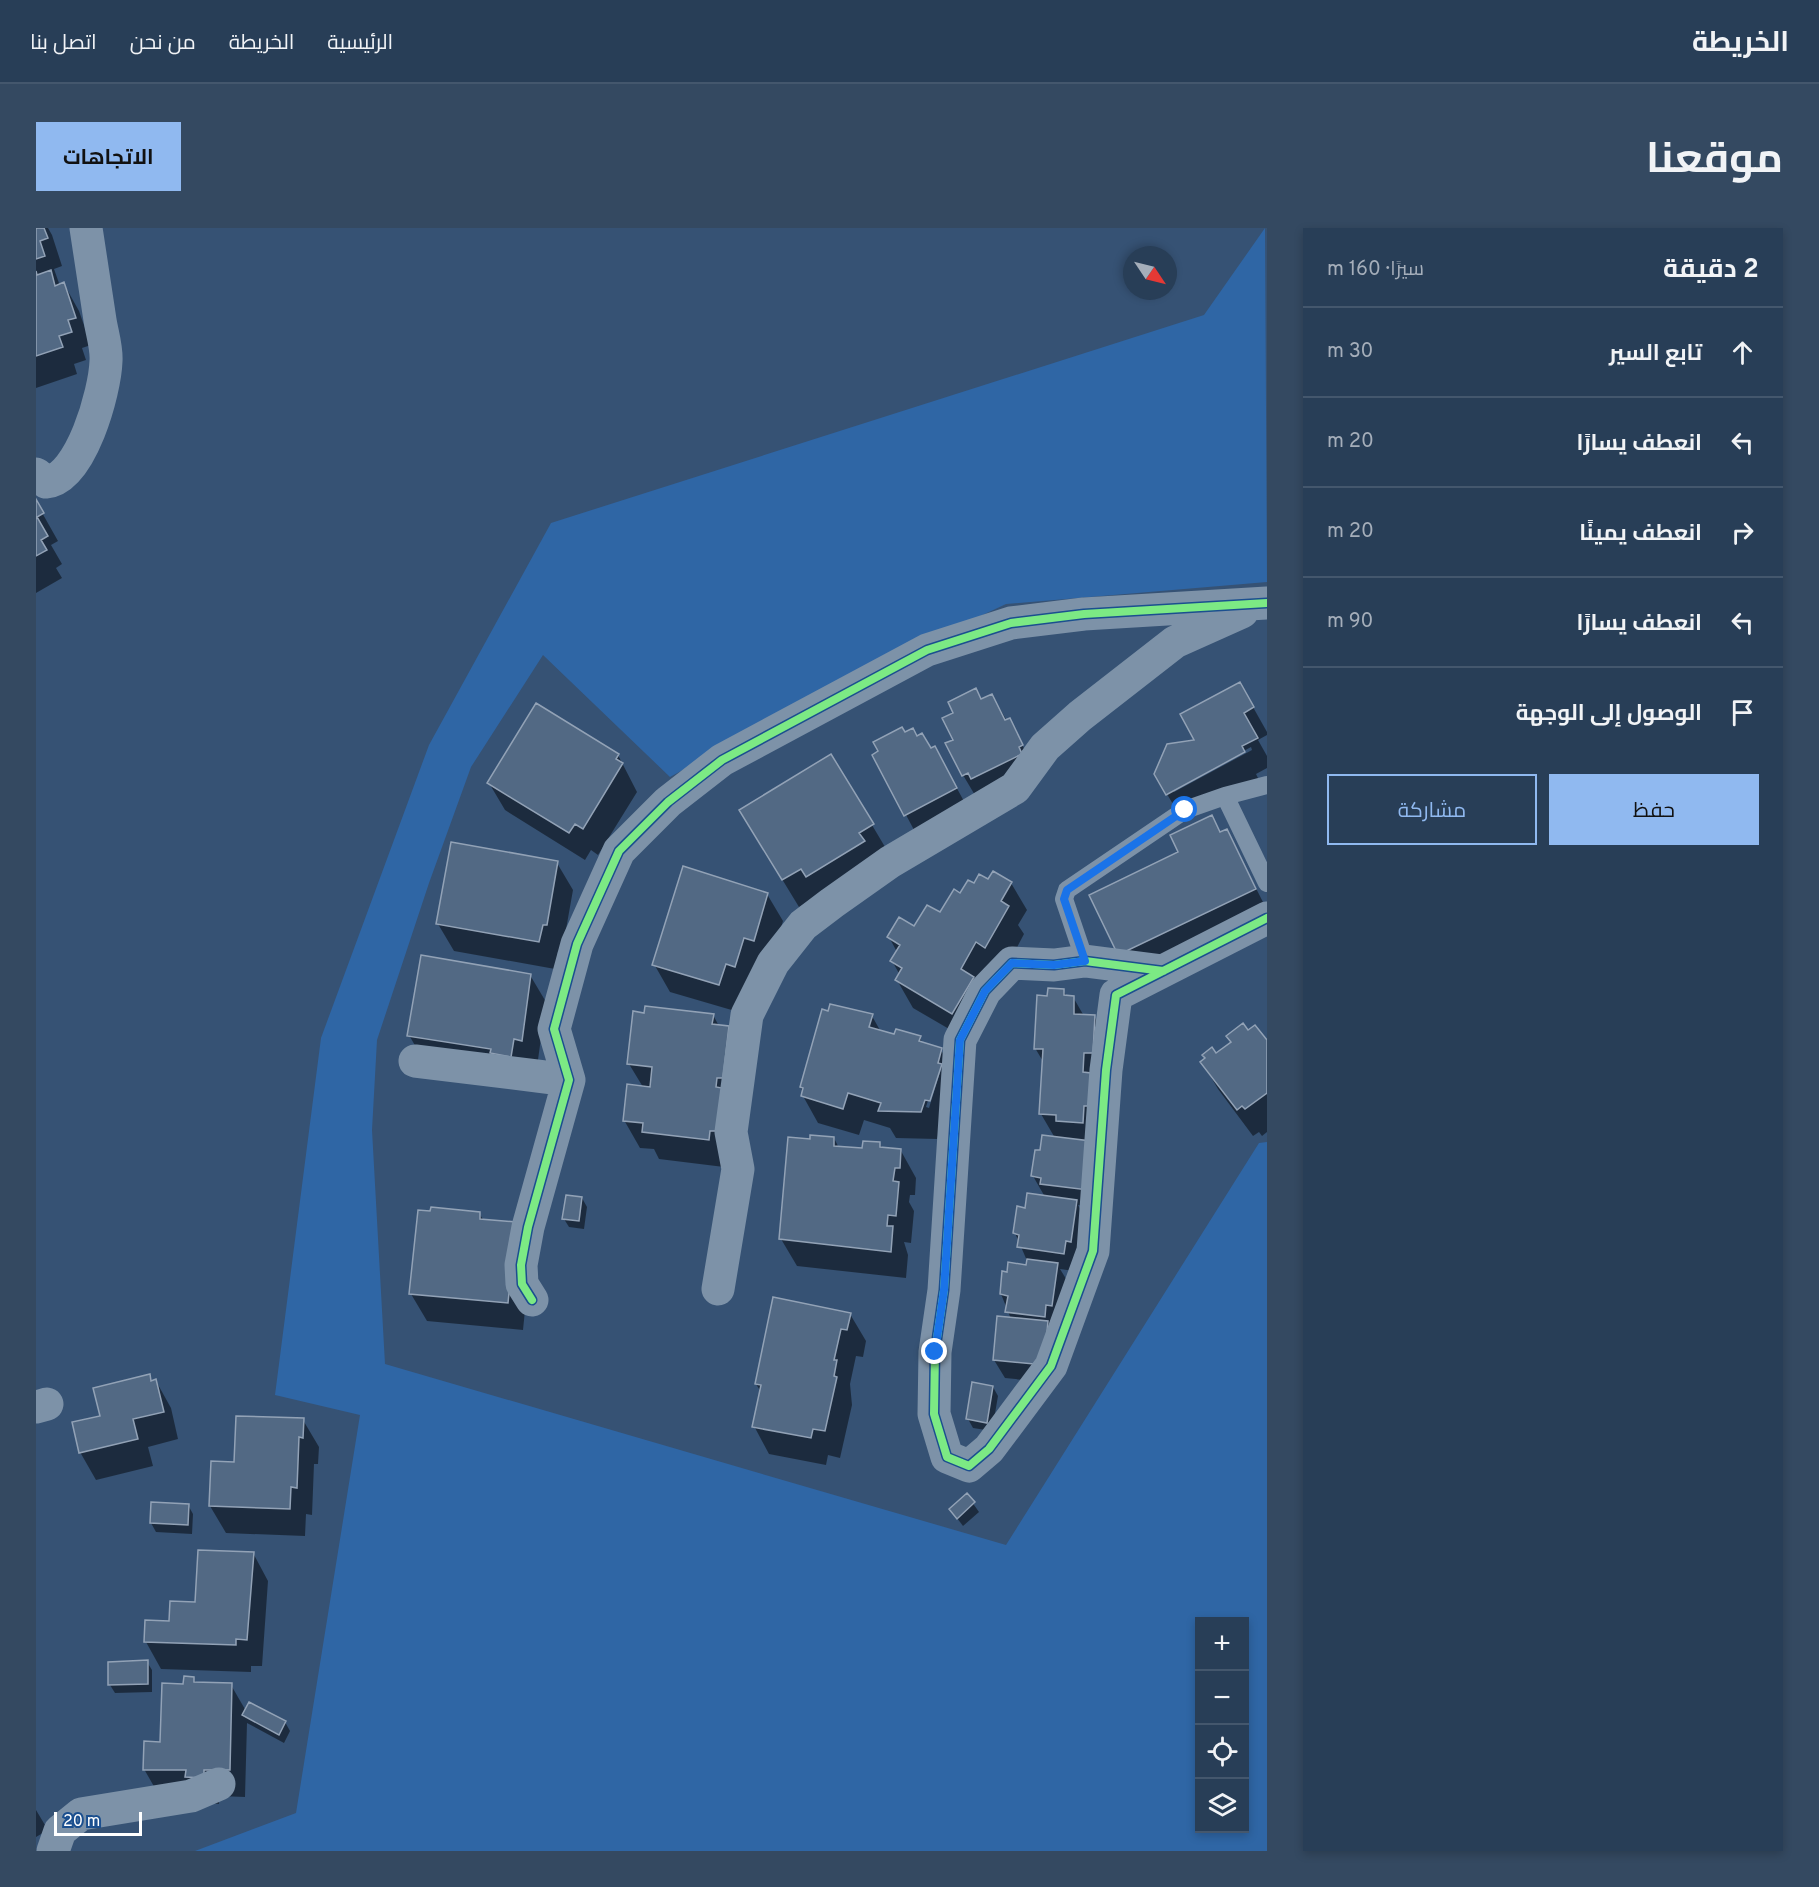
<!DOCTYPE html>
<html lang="ar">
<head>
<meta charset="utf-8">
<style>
  :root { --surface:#283e57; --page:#344961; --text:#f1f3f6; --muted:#a5aeba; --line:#44576d; --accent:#90b9f0 }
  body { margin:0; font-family:Overpass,Cairo,sans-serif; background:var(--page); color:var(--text); direction:rtl }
  .controls { position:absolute; right:18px; bottom:18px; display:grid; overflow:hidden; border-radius:0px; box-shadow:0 3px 9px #0003 }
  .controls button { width:54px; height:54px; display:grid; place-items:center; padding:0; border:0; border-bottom:2px solid var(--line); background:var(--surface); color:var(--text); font:30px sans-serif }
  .compass { position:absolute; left:1087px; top:18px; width:54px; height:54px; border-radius:50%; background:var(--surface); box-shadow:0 3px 9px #0003; rotate:125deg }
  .scale { position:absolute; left:18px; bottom:15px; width:88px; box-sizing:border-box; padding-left:6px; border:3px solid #fff; border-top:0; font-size:16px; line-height:21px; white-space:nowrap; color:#fff; -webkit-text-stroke:4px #1b4f8f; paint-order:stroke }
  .stop { position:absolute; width:18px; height:18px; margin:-14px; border:4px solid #1a73e8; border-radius:50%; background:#fff }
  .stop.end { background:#1a73e8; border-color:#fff; box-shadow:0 2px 6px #0008 }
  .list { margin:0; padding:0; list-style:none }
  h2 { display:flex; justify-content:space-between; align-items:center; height:78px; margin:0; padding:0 24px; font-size:26px }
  h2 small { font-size:20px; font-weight:400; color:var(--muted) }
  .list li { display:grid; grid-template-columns:39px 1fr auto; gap:18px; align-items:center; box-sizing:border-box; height:90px; padding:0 24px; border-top:2px solid var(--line) }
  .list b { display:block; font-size:22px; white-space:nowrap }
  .list em { font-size:20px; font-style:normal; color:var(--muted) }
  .actions { display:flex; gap:12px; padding:18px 24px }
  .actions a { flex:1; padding:14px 0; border:2px solid var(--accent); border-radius:0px; text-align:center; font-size:21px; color:var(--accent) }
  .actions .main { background:var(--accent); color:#111 }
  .icon { flex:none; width:33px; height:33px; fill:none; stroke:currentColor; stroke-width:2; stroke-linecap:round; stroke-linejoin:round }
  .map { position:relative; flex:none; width:1231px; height:1623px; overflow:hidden; direction:ltr; border-radius:0px }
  header { display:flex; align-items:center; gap:36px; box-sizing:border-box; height:84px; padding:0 30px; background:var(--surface); border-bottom:2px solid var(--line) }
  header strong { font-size:28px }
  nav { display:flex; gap:33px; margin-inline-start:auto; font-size:21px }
  .intro { display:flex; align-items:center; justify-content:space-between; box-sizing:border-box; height:144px; padding:0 36px }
  h1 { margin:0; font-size:42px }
  .button { padding:15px 27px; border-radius:0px; background:var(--accent); color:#111; font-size:21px; font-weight:700 }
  main { display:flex; gap:36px; padding:0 36px }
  aside { flex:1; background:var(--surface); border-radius:0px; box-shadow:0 3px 9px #0003 }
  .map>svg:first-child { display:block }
  .green { fill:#2f66a5; fill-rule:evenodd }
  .shadow { fill:#0007; fill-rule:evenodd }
  .building { fill:#526984; stroke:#92a2b6; stroke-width:1.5 }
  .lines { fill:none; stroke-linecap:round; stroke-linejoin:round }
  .service { stroke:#7d92a8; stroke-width:18 }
  .minor { stroke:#7d92a8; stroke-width:33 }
  .cycleway-casing { stroke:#1b4f8f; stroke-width:11 }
  .cycleway { stroke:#7ce984; stroke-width:8 }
  .route { stroke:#1a73e8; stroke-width:8 }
</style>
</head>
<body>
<header>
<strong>الخريطة</strong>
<nav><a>الرئيسية</a><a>الخريطة</a><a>من نحن</a><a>اتصل بنا</a></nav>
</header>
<div class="intro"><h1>موقعنا</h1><a class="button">الاتجاهات</a></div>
<main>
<aside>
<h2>2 دقيقة<small>سيرًا · 160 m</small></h2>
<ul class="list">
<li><svg class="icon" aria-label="ahead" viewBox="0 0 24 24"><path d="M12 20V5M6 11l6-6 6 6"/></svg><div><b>تابع السير</b></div><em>30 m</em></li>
<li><svg class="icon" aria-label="left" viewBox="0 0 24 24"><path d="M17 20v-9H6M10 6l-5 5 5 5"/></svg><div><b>انعطف يسارًا</b></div><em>20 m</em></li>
<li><svg class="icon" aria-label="right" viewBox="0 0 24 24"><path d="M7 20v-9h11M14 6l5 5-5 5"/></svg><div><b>انعطف يمينًا</b></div><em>20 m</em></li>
<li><svg class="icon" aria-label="left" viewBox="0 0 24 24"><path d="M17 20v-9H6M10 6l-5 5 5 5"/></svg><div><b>انعطف يسارًا</b></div><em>90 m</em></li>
<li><svg class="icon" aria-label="arrive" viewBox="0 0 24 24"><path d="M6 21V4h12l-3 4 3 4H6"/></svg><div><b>الوصول إلى الوجهة</b></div></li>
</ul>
<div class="actions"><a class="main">حفظ</a><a>مشاركة</a></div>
</aside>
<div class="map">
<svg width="1231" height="1623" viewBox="0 0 1231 1623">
  <rect width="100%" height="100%" fill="#365274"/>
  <path class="green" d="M1229,0L1231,354L970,376L829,442L634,549L507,427L435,539L393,655L341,812L336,902L349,1136L970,1317L1223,915L1231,914V1623H159L260,1585L324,1187L239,1167L285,810L393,517L515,295L1168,87ZM1164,1394H1208V1600H1164Z"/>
  <path class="shadow" d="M0,0H12L16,7L26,38L18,41L24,58L28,56L43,83L55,117L46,120L50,132L38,136L41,146L0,160Z
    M0,274L22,313L15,317L26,336L20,340L26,350L0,365Z
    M1204,456L1231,504V507L1222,512L1231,528V540L1220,546L1223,552L1147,593L1119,546L1160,513ZM1215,519L1216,522L1138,564V561Z
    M956,467L971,493L973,492L1001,545L943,574L927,547L919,512L946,472Z
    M868,506L881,509L894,522L899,520L936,588L885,615L838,527Z
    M582,527L601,564L562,627L555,622L549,632L469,582L453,555Z
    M1175,589L1185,605L1191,603L1231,682L1099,754L1083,726L1144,625Z
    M836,597L852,624L763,679L721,610Z
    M521,635L537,662L526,724L522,723L519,741L418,723L402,696Z
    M952,653L975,655L991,682L982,697L988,706L932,812L877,780L861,752L864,747L856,733L861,724L853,709L879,700L904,686L938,657Z
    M731,666L747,693L733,739L699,783L634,764L618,736Z
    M494,747L510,774L501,839L389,835L373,807Z
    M1027,762L1031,769H1037L1048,788H1058L1074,815L1062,980L1042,977L1050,992L1038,1043L1024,1041L1032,1054L1017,1155L969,1150L958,1132L975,1091L965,1066L992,1035L979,1005L990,981L1009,969L997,948L1005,924L1019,910L1005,886L1008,835L999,820L1013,769Z
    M677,787L683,798L692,799L688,939L623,931L618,921L604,920L588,892L607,859L593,836Z
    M836,788L845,804L884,810L887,816L905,822L921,849L901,911L860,910L854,900L828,892L823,907L782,895L767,868L765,859ZM902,841H905L893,880L890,879Z
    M1219,799L1231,815V904L1226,908L1223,904L1217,908L1182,861L1166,834Z
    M798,910L803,920L827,921L843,915L847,921L865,923L880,950L879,967H874L873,974L878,983L875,1015L868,1014L872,1027L870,1050L761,1038L745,1011L775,912Z
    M546,970L551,979L548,1001L533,999L528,991Z
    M443,985L448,993L495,1023L487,1102L391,1093L375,1066Z
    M814,1086L830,1113L827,1129L820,1128L814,1156L816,1177L804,1230L792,1227L790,1237L733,1226L718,1198L725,1164L720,1156Z
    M113,1148L116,1154L120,1153L135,1180L142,1211L112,1219L117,1238L60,1252L44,1224L65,1189Z
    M957,1159L962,1168L956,1203L937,1200L932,1191Z
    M267,1192L283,1219L282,1236H278L276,1287L270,1286L269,1308L190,1305L174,1278L200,1236Z
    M931,1267L943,1284L927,1298L915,1282Z
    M152,1277L157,1286L156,1306L120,1304L115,1295Z
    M217,1325L232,1353L226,1438H215V1444L125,1441L110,1414L161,1375Z
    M111,1434L116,1442V1464L79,1465L74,1457Z
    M157,1450L161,1456L195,1457L210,1483L249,1494L254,1503L248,1515L211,1495L209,1569L183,1568V1576L124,1569L108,1541L126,1515L149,1458Z
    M0,1582L12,1602L0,1609Z"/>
  <path class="building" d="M0,0H8L12,10L4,13L9,28L0,31Z
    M15,42L19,58L28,54L40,90L32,92L36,104L23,108L27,119L0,128V43L1,47Z
    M0,271L8,285L1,289L12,308L5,312L11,322L0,328Z
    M1204,454L1218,479L1208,485L1222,510L1206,518L1209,524L1130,567L1118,546L1131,516L1158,512L1144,486Z
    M940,460L945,471L956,466L969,492L974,490L987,517L983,519L986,526L935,551L932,545L926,548L909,515L917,512L906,490L917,485L912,474Z
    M500,475L583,526L580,531L587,535L547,601L539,596L533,605L451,555Z
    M866,499L869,504L877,500L881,508L886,505L895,520L899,518L921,560L868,588L836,527L842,523L837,514Z
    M795,526L838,596L823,605L829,613L770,649L765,641L746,652L703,582Z
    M1176,587L1184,604L1191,601L1220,661L1082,727L1053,667L1142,624L1134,607Z
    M415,614L522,633L511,697H507L503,714L400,696Z
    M647,638L732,665L718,713L708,710L699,739L690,736L683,757L616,737Z
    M957,643L976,654L965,673L973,678L949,720L940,714L925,741L938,749L916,786L859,752L866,740L854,733L864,717L851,709L863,689L878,698L891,677L904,684L918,661L924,665L932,652L938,655L943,646L952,651Z
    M385,727L495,746L486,813L478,811L475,829L454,825L455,821L371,808Z
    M1012,760L1028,761V767L1038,768V786L1059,787L1057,825H1048L1047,844L1055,845L1054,878H1048L1047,895L1020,893V887L1003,886L1007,821H998L1001,767L1011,768Z
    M794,776L837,786L833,799L858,806L860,801L885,808L883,813L906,820L902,835L906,836L894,873L889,872L885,884L842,883L845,875L812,865L807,881L765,868L767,860L764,859L784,788L786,781L792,783Z
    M609,778L678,786L676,796L693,798L687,850H681L680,859L686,860L681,903H674L673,912L606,904L607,895L587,893L591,856L614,859L616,839L591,836L597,783L608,785Z
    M1207,795L1212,802L1219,797L1231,812V865L1209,881L1206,878L1201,882L1164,834L1169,830L1166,827L1176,819L1180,825L1195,814L1190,808Z
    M774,907L798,909V918L826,920L827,913L844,914V919L865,921L864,940H859L857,953L863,954L860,988L852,987L851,998H857L855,1024L743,1011L752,909L774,911Z
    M1006,907L1055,913L1052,962L1004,956L1005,950L995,948L999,922H1004Z
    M991,965L1041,972L1035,1014L1030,1013L1028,1026L981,1019L983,1007L977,1005L981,978L989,980Z
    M530,967L546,969L543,993L526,991Z
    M395,979L444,984V991L480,994L472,1075L373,1066L382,982L394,983Z
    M991,1031L1022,1035L1016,1078L1010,1077L1009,1089L969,1084L972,1068L964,1066L966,1043L971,1044L972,1034L990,1037Z
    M737,1069L815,1085L811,1102L805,1101L798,1132H801L798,1148L801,1149L789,1203L777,1201L775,1210L716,1199L725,1157L719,1156Z
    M961,1088L1012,1093L1008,1137L957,1132Z
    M114,1146L115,1153L120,1151L128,1184L97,1191L102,1211L43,1225L36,1194L64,1188L57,1160Z
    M936,1154L957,1158L951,1195L930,1191Z
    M200,1188L268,1190L267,1210L263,1209L261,1260L255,1259L254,1281L173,1278L175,1233L198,1234Z
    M931,1265L939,1274L921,1291L913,1281Z
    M115,1274L153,1276L152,1297L114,1295Z
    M162,1322L218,1324L211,1412L200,1411V1417L108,1414L109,1392L133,1393L134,1373L159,1374Z
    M112,1432V1456L72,1457V1434Z
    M148,1448L158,1449V1454L196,1455L194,1542H168V1550L149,1549L150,1542H107L108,1513L124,1514L126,1455L147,1456Z
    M213,1474L250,1493L243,1507L206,1487Z"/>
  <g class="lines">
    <path class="service" d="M1231,557L1189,568L1231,655
      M1049,733L1028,671L1031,662L1149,582L1189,568"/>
    <path class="minor" d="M0,246L10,254C45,251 69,164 70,133C71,120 66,105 64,92C59,61 55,31 50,0
      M1127,743L1049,733L1018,737L976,735L949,763L924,812L908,1062L899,1124L898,1186L911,1229L933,1238L953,1221L1015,1138L1057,1023L1070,842L1080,767L1231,690
      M379,833L533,852
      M682,1061L702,941L695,904L711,787L737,735L767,697L796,675L854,634L979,560L1009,519L1044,488L1139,414L1206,384
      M496,1072L486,1056L485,1037L492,999L533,852L518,801L541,716L583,623L632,574L686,532L891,422L975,395L1048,386L1231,375
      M0,1179L11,1176
      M17,1623L24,1603L45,1586L155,1568L183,1556"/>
    <g class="cycleway-casing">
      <path id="cycleway" d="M1127,743L1049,733L1018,737L976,735L949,763L924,812L908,1062L899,1124L898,1186L911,1229L933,1238L953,1221L1015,1138L1057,1023L1070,842L1080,767L1231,690
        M496,1072L486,1056L485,1037L492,999L533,852L518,801L541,716L583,623L632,574L686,532L891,422L975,395L1048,386L1231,375"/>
    </g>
    <use href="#cycleway" class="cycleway"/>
  </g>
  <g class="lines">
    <path class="route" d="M899,1124L908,1062L924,812L949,763L976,735L1018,737L1049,733L1028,671L1031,662L1149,582"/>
  </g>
</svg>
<div class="controls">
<button>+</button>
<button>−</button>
<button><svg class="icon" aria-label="locate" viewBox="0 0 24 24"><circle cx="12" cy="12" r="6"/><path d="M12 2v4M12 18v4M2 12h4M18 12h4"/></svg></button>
<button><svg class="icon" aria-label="layers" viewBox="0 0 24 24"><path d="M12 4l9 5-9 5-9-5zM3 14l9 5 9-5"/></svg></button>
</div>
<svg class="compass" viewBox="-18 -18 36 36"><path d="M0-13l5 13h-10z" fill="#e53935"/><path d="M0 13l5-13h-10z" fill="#a5aeba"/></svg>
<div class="scale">20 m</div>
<div class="stop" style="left:1149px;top:582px"></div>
<div class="stop end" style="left:899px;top:1124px"></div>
</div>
</main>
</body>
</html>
